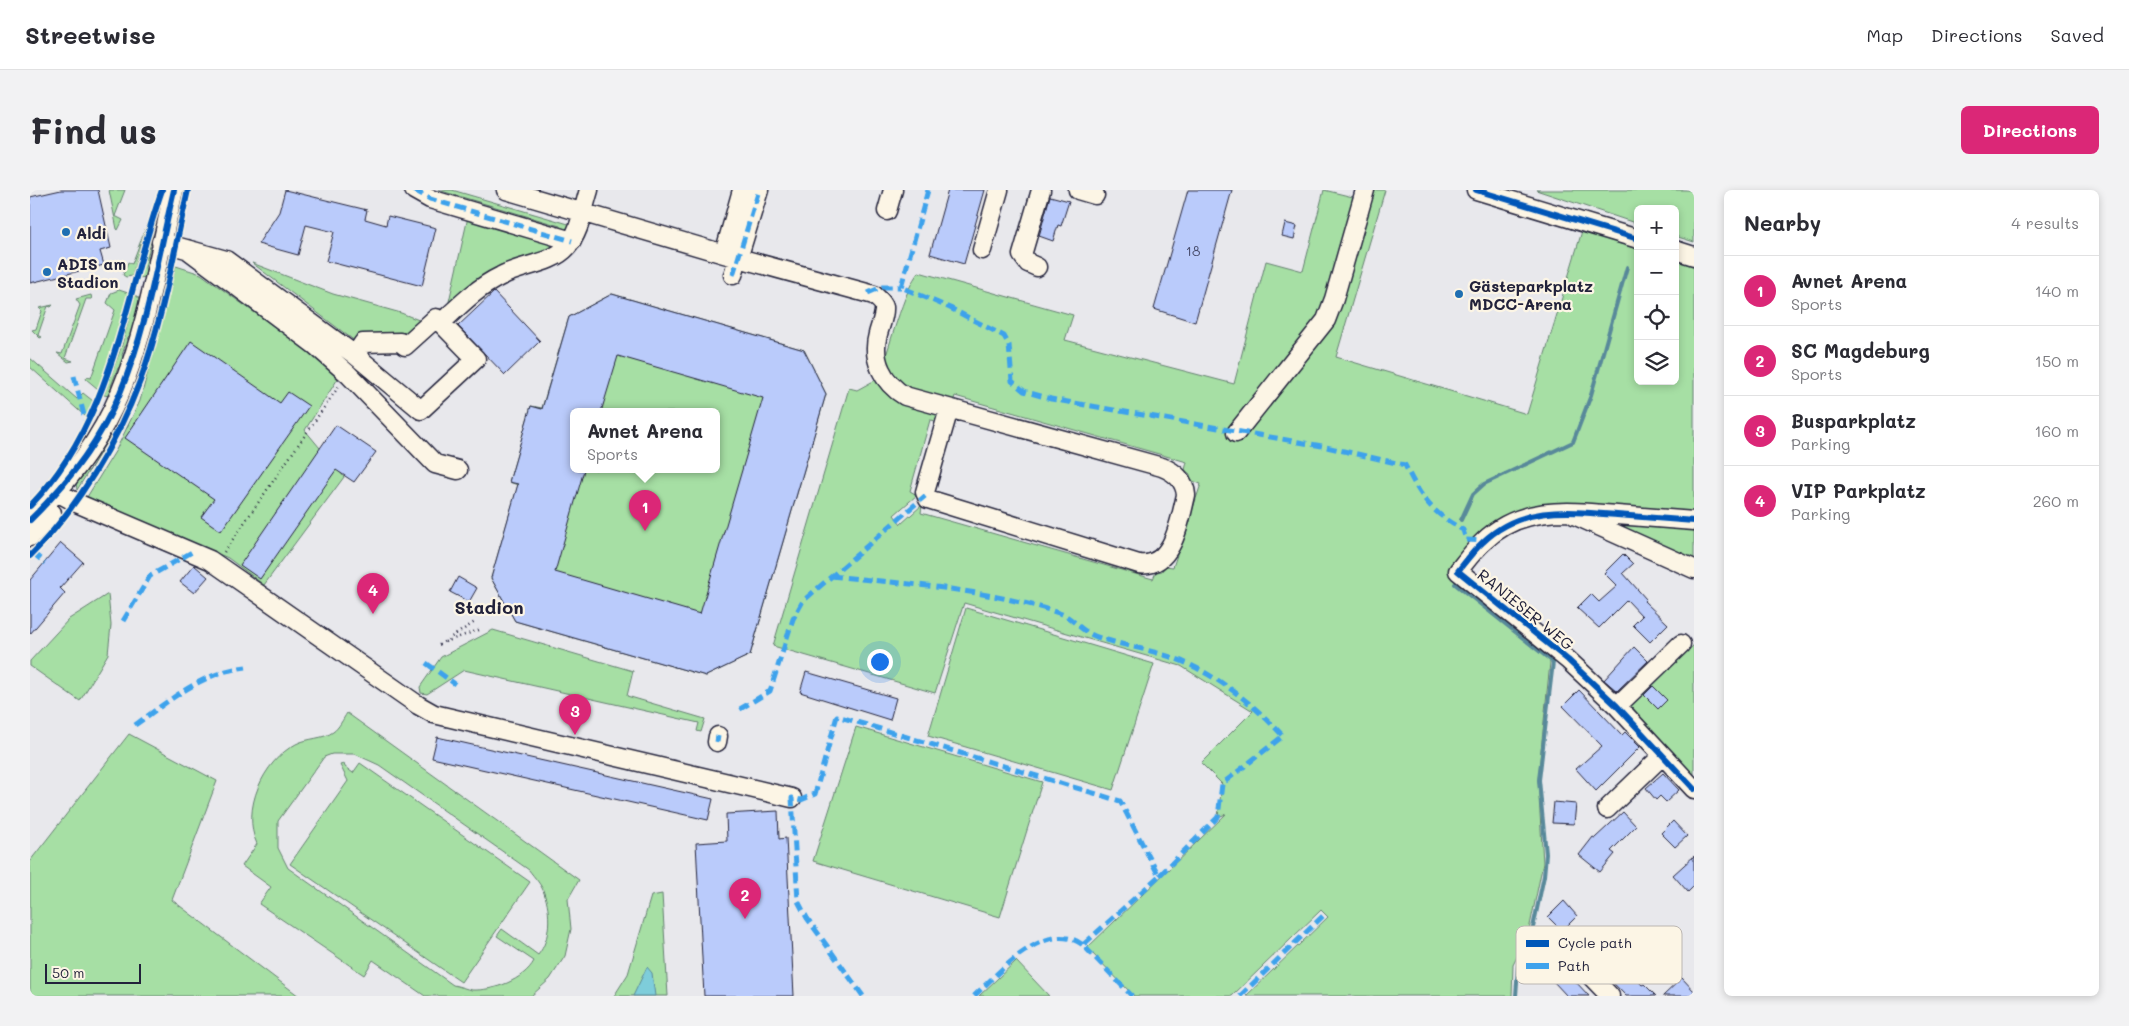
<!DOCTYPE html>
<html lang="en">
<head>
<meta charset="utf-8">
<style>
  :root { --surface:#fff; --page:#f2f2f3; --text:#2b2b33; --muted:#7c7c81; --line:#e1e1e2; --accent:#db2777 }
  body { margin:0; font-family:Mali,sans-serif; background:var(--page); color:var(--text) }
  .controls { position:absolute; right:15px; top:15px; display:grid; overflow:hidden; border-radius:8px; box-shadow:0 2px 8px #0003 }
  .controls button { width:45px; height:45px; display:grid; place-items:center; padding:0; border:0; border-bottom:1px solid var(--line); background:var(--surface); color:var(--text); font:25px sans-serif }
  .scale { position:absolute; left:15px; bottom:12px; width:96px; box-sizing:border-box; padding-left:5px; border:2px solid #22223b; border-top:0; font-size:14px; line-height:18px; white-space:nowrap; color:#22223b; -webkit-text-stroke:4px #fcf5e5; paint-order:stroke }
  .you { position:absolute; left:849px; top:471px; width:18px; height:18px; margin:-12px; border:4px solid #fff; border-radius:50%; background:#1a73e8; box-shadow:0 0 0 8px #1a73e833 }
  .badge { display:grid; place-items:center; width:32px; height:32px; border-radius:50%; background:var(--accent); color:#fff; font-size:16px; font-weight:700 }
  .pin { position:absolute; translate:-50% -41px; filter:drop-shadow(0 1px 2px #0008) }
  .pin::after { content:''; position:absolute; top:26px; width:18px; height:15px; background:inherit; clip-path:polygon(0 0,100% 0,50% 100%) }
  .popup { position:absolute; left:540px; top:218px; width:150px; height:65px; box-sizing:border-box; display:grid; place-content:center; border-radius:8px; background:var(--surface); filter:drop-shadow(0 1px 4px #0005); font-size:16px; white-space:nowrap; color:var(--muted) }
  .popup b { font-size:19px; color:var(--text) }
  .popup::after { content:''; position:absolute; left:50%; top:100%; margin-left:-10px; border:10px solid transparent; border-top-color:var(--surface) }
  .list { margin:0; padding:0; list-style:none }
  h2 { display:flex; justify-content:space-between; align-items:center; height:65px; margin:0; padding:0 20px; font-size:21px }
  h2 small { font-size:16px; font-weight:400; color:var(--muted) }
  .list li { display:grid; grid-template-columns:32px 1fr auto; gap:15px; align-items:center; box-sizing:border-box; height:70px; padding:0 20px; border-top:1px solid var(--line) }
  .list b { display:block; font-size:19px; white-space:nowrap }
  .list p { margin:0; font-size:16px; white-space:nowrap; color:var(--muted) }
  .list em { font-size:16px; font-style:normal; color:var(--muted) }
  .icon { flex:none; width:28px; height:28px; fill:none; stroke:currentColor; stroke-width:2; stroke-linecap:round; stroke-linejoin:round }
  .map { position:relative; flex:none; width:1664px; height:806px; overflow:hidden; border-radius:8px }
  header { display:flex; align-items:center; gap:30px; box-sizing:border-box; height:70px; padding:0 25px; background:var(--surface); border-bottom:1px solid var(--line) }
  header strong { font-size:24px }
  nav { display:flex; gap:28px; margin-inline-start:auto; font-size:18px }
  .intro { display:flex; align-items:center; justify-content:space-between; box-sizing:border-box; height:120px; padding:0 30px }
  h1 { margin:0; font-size:35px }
  .button { padding:12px 22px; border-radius:8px; background:var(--accent); color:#fff; font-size:18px; font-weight:700 }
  main { display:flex; gap:30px; padding:0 30px }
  aside { flex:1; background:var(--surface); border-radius:8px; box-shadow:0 2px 8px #0003 }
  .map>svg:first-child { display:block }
  .green { fill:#a6dfa4; stroke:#648070; fill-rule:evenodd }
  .water { fill:#7ecdda; stroke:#59899a }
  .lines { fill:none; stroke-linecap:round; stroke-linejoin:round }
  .stream { stroke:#59899a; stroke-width:4 }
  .building { fill:#bacbfb; stroke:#22223b; fill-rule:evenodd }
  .minor-casing { stroke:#22223b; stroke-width:21 }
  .path { stroke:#22223b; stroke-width:2.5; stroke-dasharray:1 4; stroke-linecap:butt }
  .minor { stroke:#fcf5e5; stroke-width:18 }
  .quiet { stroke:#3ea2ec; stroke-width:5; stroke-dasharray:10 5; stroke-linecap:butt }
  .cycleway-casing { stroke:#fcf5e5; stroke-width:9 }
  .cycleway { stroke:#0057b8; stroke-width:6 }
  .poi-dot { fill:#1f6fb2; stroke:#fcf5e5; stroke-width:2 }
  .labels { text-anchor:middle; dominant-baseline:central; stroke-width:4.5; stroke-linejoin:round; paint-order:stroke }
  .number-label { font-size:14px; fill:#484c6b }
  .poi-label { font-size:16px; font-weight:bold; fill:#22223b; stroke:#fcf5e5; text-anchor:start }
  .street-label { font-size:16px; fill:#22223b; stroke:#fcf5e5 }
  .neighbourhood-label { font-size:18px; font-weight:bold; fill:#22223b; stroke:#fcf5e5 }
  .key { fill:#fcf5e5; stroke:#bbb6b2; stroke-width:1 }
  .key-label { font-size:14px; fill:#22223b }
</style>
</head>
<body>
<header>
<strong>Streetwise</strong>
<nav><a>Map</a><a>Directions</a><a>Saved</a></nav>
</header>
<div class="intro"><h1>Find us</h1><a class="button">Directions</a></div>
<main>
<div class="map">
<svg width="1664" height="806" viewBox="0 0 1664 806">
  <rect width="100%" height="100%" fill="#e8e8ec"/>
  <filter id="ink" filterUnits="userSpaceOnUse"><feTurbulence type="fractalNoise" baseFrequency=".02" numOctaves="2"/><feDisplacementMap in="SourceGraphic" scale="10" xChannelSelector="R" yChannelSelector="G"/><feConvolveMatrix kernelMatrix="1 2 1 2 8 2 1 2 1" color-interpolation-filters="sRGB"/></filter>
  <g filter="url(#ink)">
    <path class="green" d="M79,0H95L85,26L93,30L88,40L87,39Z
      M130,0L110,56L102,86L96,87L93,85L98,72L102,74Z
      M135,0L129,35L124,38L115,78L117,82L116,87L109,88L120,44Z
      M408,0H422L542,35L539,41L530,39V36Z
      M1294,0L1327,8L1329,0H1355L1306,167L1497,224L1552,41L1608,58V191H1645V70L1664,76V375L1532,320L1488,329L1428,381L1521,463L1508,590L1513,673L1498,745L1483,775L1482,806H1216L1298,727L1291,720L1202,806H1104L1057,758L1196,624L1188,627L1192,594L1171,573L1223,521L1151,476L934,413L905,503L743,456L819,198L827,200L849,188C857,165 875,96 889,82L1043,125L1035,150L1204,194L1236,71L1273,81ZM925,206L1157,272L1155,280L1160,284V290L1171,294L1143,377L1135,376L1132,381L1126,382L1123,389L891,323L892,315L871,334L864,325L887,305L880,301L900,230L908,231L909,226L906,223L923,213Z
      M1506,0H1664V52L1645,46V19H1608V34Z
      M438,27L528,54L418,116Z
      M222,73L303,104L371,123L399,134L375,156L330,155Z
      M146,76L171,84L297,175L309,187L275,240L314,287L234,395L198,368L57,307L86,260L110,211Z
      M89,100L98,103L85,153L68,199L56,189L57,187L61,188L85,120L77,113L81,103Z
      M582,104L774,160L796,204L720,465L676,486L485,431L461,388L488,295L479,292L501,216L512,218L539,127ZM544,222H686V280H544Z
      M61,105L62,109H56L35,168L43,171L38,172L27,163L32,164L50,115L46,109Z
      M105,105L108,107L110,113L102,144L98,147L92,165L95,171L93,175L88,178L81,196L83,202L79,206L74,205L92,155Z
      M23,115L21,117L18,116L8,145L12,147L10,148L2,140L6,139L12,121L9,118Z
      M124,125L126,127L109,185L89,232L47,300L46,293L53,281H59L70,263L69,257L72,251L78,250L88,231L87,225L95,205L101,204L108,184L106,178L107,174L112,172L118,151L115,147Z
      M0,168L47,209L53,203L63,211L56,227L0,177Z
      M78,404L81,435L78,464L50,511L0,476V471L39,429Z
      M936,418L1124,474L1083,600L898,546Z
      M463,440L603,481L597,506L675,529L671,542L667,541L669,533L434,480L397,504L391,503L390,497L411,467Z
      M1664,455V589L1595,517Z
      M317,523L549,690L538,709L541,739L535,766L520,789L501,806H395L343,770L334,785L229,714L241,697L212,676L227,654C211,620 233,571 266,554C277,548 294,549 303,542C309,538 313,529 317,523ZM302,564H325L349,575L499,680C504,687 512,695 514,703C521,722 521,749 508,765L472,739L467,746L504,771C494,790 463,801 442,800C436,799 429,796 423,795L258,678L248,658V631L294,567Z
      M826,537L1012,592L970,727L783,671Z
      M99,544L187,591L142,710L269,806H0V671Z
      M330,573L500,692L431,792L260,674L318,591L310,575L314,574L315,577L323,583Z
      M632,704L638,806H584L598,784L621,706Z
      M986,771L1019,806H949Z"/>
    <path class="water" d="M617,777L622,783L625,806H603Z"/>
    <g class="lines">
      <path class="stream" d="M1431,330L1443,304L1454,294L1543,252L1561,205L1597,77
        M1425,394L1523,472L1509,590L1516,664L1514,686L1501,747L1488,777L1486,806"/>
    </g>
    <path class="building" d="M31,0H68L81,58L70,61L74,75L0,93V7Z
      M255,0L337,20L335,29L356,35L358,26L406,38L392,96L296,71L304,42L276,35L268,65L228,54L249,22Z
      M918,0H955L934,74L900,64Z
      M1158,0H1202L1165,132L1124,119Z
      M1020,6L1039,11L1031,36L1028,35L1023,51L1009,46Z
      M1255,33L1267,36L1264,49L1252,46Z
      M464,102L510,151L475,185L428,136Z
      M582,104L774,160L796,204L720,465L676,486L485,431L461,388L488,294L479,292L501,216L512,219L539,127ZM588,166L733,208L670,424L525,382L554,280H544V222H571Z
      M161,151L250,213L258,202L279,216L191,341L171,327L184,309L95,248Z
      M306,235L346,262L324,292L306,280L230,389L210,375Z
      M31,353L53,372L30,398L35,403L0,444V390Z
      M1593,364L1603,374L1593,383L1616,409L1614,411L1638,434L1620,452L1603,435L1612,426L1597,410L1569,438L1547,418L1561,404L1569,412L1587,396L1574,383Z
      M164,375L178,387L164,403L150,392Z
      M428,387L447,398L439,412L420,402Z
      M1604,457L1618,471L1587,501L1574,490Z
      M776,482L866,508L860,530L770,502Z
      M1623,496L1637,510L1628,519L1614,505Z
      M1549,500L1592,545L1595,542L1610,557L1566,601L1546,579L1572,556L1533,516Z
      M407,547L683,609L678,630L402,568Z
      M1633,583L1649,600L1636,612L1630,606L1626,610L1616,598Z
      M1524,612L1546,614L1544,634L1522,633Z
      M748,621L749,649L756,648L764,806H674L666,653L697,651L696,624Z
      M1593,622L1606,636L1581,661L1585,664L1570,682L1549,665L1563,647L1565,648Z
      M1643,631L1657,646L1645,657L1631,643Z
      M1664,666V696L1658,702L1643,685Z
      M1534,711L1547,726L1532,741L1518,727Z
      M1571,750L1612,795L1614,794L1626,806H1596L1556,765Z
      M1535,780L1545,791L1559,806H1537L1523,791Z
      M1652,788L1664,801V806H1633Z"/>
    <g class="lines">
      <g class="minor-casing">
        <path id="minor" d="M384,0L400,9L542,51
          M476,0L694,64L844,105C848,109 853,112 854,117C855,125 850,136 848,144C841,169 853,193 875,206L1132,277C1145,282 1155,291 1156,305C1150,330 1143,379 1109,374L898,309L895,302L919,219
          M1048,0L1065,5
          M1446,0L1608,49
          M857,21L863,0
          M131,52L196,70L325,165
          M157,59L285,155L318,184L405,274L428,280
          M952,60L969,0
          M1645,60L1664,66
          M694,64L712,0
          M1007,77L998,73L992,65L1011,0
          M703,85L729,0
          M406,128L446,169L391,220L325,165L333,153L370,152L375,156Z
          M411,133C430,115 448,97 471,86C491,75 522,74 537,57C550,42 553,19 559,0
          M1206,243L1296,130L1304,109L1335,0
          M27,302L49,314L180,370L388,515L404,524L762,608
          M1544,325L1664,379
          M0,330C37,294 70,251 90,203C117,139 128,67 144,0
          M1664,331C1638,329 1613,327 1587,325C1539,321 1491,315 1453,352C1444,360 1436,371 1428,381L1538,470L1587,516L1664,599
          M0,347L22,323
          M1587,516L1651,454
          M687,552L688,546
          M1577,619L1632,566
          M1524,748L1580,806"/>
      </g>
      <path class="path" d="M194,362L309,196
        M415,452L449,440
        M409,455L445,432"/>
      <use href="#minor" class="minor"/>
      <path class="quiet" d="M384,0L400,9L542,51
        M898,0L871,97L920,118L974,146L979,155L982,191L994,201L1021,209L1292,256L1375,275C1391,308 1401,322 1433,340L1436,350L1453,351
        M703,85L729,0
        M838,103L852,97H871
        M44,186L56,233
        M3,363L15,373
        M801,386C878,394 958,399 1032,424C1044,429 1052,443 1070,448C1095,456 1122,460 1146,469C1186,484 1225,515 1253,546L1192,594L1188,627L1129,686
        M93,431L120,386L162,362
        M396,473L425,494
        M710,519L740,501L763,429L773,411L895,306
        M105,535C140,510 173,482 216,477
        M687,552L688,546
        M833,806L777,728L768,711L762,608L771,610L785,604L807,526L1090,611L1129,686L1053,755L1102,806
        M944,806C968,784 1016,727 1053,755
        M1210,806L1294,725"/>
      <g class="cycleway-casing">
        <path id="cycleway" d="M1446,0L1608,49
          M0,316C84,230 94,108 132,0
          M0,330C37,294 70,251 90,203C117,139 128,67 144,0
          M1664,331C1638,329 1613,327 1587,325C1539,321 1491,315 1453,352C1444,360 1436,371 1428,381L1538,470L1587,516L1664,599
          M0,366C47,319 87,252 110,191C132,133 144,61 158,0"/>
      </g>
      <use href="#cycleway" class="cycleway"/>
    </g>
  </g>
  <g class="poi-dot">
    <circle cx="36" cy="42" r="5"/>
    <circle cx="17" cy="82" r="5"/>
    <circle cx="1429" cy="104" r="5"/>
  </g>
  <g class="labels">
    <g class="number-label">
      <text x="1163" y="60">18</text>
    </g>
    <g class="poi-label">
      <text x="46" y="42">Aldi</text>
      <text x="27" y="73">ADIS am<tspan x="27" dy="18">Stadion</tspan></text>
      <text x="1439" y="95">Gästeparkplatz<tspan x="1439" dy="18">MDCC-Arena</tspan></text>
    </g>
    <g class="street-label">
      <text transform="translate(1496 419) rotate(39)">RANIESER WEG</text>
    </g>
    <g class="neighbourhood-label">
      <text x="459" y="417">Stadion</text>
    </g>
  </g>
  <rect x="1486" y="736" width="166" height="58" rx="8" class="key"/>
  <rect x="1496" y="750" width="23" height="7" fill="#0057b8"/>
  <rect x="1496" y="773" width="23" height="6" fill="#3ea2ec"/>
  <g class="key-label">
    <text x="1528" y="758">Cycle path</text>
    <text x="1528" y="781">Path</text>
  </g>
</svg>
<div class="controls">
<button>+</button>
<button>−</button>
<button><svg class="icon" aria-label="locate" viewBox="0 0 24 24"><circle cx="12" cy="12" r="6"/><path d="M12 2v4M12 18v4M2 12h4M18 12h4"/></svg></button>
<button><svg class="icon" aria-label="layers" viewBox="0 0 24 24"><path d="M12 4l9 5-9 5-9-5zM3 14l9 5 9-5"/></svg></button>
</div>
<div class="scale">50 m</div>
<div class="you"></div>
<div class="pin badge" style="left:615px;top:341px">1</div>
<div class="popup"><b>Avnet Arena</b>Sports</div>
<div class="pin badge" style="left:715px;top:729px">2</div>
<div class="pin badge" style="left:545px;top:545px">3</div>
<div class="pin badge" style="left:343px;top:424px">4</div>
</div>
<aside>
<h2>Nearby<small>4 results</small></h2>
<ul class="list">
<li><span class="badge">1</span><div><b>Avnet Arena</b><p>Sports</p></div><em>140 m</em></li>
<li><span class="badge">2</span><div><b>SC Magdeburg</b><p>Sports</p></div><em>150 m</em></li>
<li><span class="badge">3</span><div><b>Busparkplatz</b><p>Parking</p></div><em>160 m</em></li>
<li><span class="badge">4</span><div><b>VIP Parkplatz</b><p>Parking</p></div><em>260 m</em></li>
</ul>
</aside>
</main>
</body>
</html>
